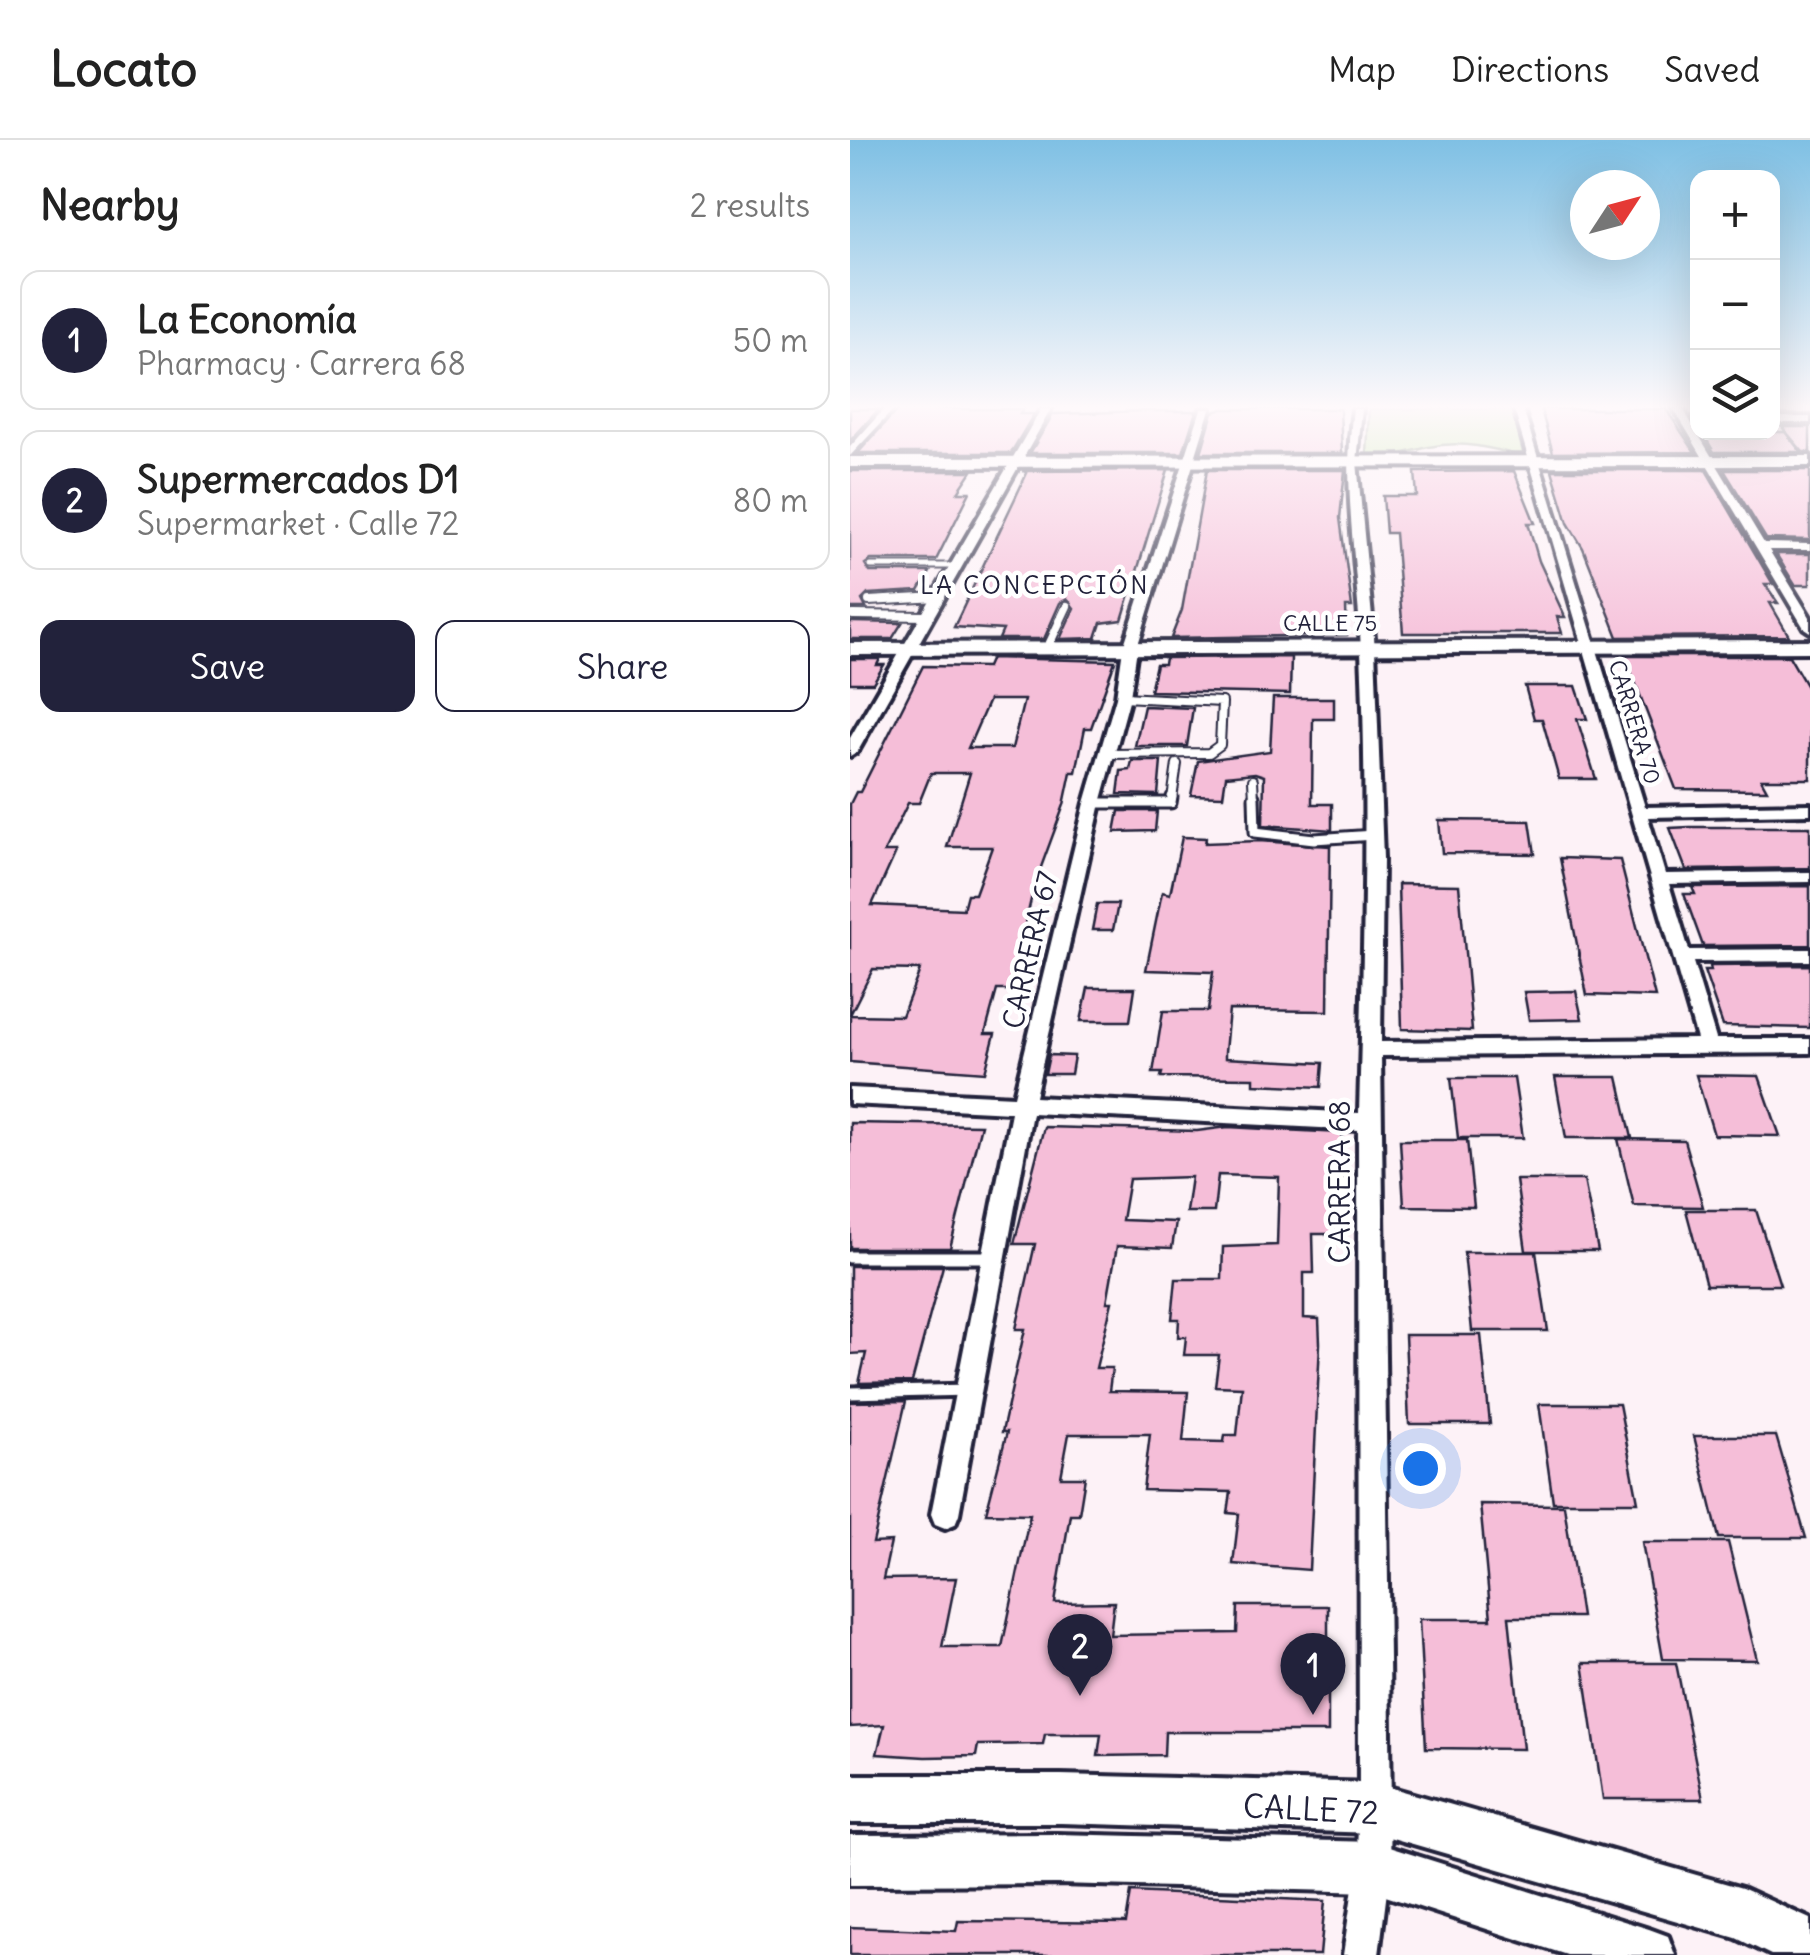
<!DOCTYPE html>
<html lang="en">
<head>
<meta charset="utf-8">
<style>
  :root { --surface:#fff; --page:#f6f6f6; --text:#222; --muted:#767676; --line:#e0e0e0; --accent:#22223b }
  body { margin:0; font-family:Delius,sans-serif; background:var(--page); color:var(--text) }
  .controls { position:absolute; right:30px; top:30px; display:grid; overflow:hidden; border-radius:20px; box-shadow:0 10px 40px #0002 }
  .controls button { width:90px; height:90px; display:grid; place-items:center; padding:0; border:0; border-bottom:2px solid var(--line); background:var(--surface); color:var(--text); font:50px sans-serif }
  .compass { position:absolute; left:720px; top:30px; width:90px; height:90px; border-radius:50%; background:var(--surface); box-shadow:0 10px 40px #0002; rotate:54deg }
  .you { position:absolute; left:570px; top:1328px; width:35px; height:35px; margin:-25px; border:8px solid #fff; border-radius:50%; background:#1a73e8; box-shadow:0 0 0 15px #1a73e833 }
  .badge { display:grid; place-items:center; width:65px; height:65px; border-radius:50%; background:var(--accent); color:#fff; font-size:32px; font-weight:700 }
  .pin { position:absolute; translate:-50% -82px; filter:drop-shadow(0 2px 5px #0008) }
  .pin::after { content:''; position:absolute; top:52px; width:35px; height:30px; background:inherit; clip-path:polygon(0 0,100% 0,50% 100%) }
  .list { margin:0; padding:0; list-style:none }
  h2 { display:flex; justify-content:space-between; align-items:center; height:130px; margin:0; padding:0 40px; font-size:42px }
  h2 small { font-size:32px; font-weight:400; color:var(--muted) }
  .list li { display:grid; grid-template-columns:65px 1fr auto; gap:30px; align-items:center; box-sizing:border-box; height:140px; margin:0 20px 20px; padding:0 20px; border:2px solid var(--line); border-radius:20px }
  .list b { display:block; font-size:38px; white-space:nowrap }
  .list p { margin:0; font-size:32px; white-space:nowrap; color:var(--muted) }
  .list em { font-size:32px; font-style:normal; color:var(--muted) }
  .actions { display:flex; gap:20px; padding:30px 40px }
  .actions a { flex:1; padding:22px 0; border:2px solid var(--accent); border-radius:20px; text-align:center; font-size:35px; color:var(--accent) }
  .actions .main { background:var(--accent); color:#fff }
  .icon { flex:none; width:55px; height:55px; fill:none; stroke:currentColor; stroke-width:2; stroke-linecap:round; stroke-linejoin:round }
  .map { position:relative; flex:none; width:960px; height:1815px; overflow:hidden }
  header { display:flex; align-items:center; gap:60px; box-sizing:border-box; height:140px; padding:0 50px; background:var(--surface); border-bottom:2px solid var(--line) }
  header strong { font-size:48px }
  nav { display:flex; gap:55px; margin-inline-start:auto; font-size:35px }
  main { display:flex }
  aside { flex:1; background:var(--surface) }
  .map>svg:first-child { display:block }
  .green { fill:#c0e8a4; stroke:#718570; stroke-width:2.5 }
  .building { fill:#f5bed8; stroke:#22223b; stroke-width:2.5; fill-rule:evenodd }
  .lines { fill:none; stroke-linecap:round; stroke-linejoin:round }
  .lane-far3-casing { stroke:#22223b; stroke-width:9 }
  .lane-far2-casing { stroke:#22223b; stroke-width:12 }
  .lane-far1-casing { stroke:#22223b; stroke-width:15 }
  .lane-casing { stroke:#22223b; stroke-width:19 }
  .street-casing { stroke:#22223b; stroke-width:8 }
  .secondary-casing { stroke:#22223b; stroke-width:8 }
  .lane-far3 { stroke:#fff; stroke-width:5 }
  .lane-far2 { stroke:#fff; stroke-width:8 }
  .lane-far1 { stroke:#fff; stroke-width:9 }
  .lane { stroke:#fff; stroke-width:11 }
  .street { fill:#fff; fill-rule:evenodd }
  .secondary { fill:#fff; fill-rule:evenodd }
  .labels { text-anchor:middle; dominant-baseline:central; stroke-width:9; stroke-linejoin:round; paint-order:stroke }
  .far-street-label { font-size:22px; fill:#22223b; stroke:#fff }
  .far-neighbourhood-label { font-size:25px; letter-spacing:2.5px; fill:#22223b; stroke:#fff }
  .street-label { font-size:28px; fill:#22223b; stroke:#fff }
  .near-street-label { font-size:32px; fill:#22223b; stroke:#fff }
</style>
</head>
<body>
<header>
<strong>Locato</strong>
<nav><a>Map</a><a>Directions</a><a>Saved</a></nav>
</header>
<main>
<aside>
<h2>Nearby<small>2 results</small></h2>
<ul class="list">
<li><span class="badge">1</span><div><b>La Economía</b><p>Pharmacy · Carrera 68</p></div><em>50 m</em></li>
<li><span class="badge">2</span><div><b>Supermercados D1</b><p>Supermarket · Calle 72</p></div><em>80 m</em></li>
</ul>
<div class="actions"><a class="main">Save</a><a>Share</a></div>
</aside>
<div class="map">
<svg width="960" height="1815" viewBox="0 0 960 1815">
  <rect width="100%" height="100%" fill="#fdf2f7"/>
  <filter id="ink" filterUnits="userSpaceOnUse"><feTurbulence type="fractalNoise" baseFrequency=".01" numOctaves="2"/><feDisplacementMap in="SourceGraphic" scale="20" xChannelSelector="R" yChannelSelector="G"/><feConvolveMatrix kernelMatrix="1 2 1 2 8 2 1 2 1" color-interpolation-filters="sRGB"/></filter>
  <g filter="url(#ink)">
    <path class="green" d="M519,269H662L674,317C643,308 611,300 579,307C557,312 540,318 517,317Z"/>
    <path class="building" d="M0,269H29L0,301Z
      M48,269H173L170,274H184L161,313H8Z
      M373,269H490L492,313H351L363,272Z
      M691,269H816L845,312L703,313Z
      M293,271H346L333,313H180L203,274Z
      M932,287H960V312H953Z
      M852,292H935L951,312H864Z
      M318,330L272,480L251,483L246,498L210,499L224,468L217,459L210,463L194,499H149L153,490L104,487L177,333L173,331Z
      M357,330H495L490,378L502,467H496L497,495L321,498L332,470Z
      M702,330H856L923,444H915L928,463H920L939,496L768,497L733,408L718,383Z
      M874,330H960V400L916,399Z
      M0,331H122L108,352H120L86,420H21L15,424L20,432H80L69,451L18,454L12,460L16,468H0Z
      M664,331L685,383H678L689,421L715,477H707L712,493H553L545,393H536L533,356H567L565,332Z
      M926,414H960V445H945Z
      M0,482H3L52,483L42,499H0Z
      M775,516H939L960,552V639H911L917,650L826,649Z
      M441,517L440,554L300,551L306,524H314L315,518Z
      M141,518L265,521L241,588H235L226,632H221L214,665L184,746L165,830L158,850H147L135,894H145L135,932L0,922V664L6,652H10L73,526L137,527ZM139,560H174L162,608H118ZM81,633H120L97,707H142L125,754H117L113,769L22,765L46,712H34L58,663H69ZM23,829L70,830L52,876L0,875Z
      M0,519H30L27,525H34L23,543H0Z
      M675,546H726L737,579H727L746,639H709L692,579H684Z
      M423,558H484V579H463L462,664H482V690L413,685L414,636L405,633L376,636L373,656L341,655L348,621L420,611Z
      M294,566L343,568L337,606H285Z
      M282,621H311L308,655L268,654L271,631L280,630Z
      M269,671H307L305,691L265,692Z
      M589,680L680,681L685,714L592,713Z
      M840,687H960V728L836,730L820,688Z
      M332,697L356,698L355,703L409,701L480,706L478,871L379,870L375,912V918L473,923L471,947L404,944V938L311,937L312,933H303L313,871H358L363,832L296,830L312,752L320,754Z
      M710,718L770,720L805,857L737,855Z
      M548,744L609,745L622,891L552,889Z
      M960,746V805L853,806L834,754H845L842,747Z
      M247,764H268L263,790H242Z
      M960,825V888L873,886L854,831H861L860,826Z
      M238,848H285L280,881H231Z
      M726,851L732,879L679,880L674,852Z
      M199,915L224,916L221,934H195Z
      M846,935L909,936L930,996L864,995Z
      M705,937H768L782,998H716Z
      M601,938H664L673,998H608Z
      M0,983L131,985L100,1108H0Z
      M194,987L347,991L378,987L492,993L494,1038L490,1066L484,1065V1094H463L464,1133H454V1178L469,1179L470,1203L459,1430L383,1424L389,1374L378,1373L381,1352L293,1350L300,1294H219L211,1337H235L229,1374H220L205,1463L264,1462L260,1495L387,1493L388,1466H478V1592H315L314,1615L248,1616L251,1594H195L193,1604L128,1605L126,1616L75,1617L27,1614L34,1585L0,1587V1262L56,1261L23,1403L41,1402L33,1439L106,1438L92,1507H152L180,1374L136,1373L157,1292H152L175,1189H166L185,1104H164ZM368,1035L429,1037L427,1105L373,1107L372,1139H326L322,1179H329L328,1197H336L334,1215H369L365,1246L392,1247L387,1295H375L374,1302L333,1301L338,1252L259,1251L262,1228H246L262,1162H257L267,1106L322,1108L326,1082L272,1080L279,1039L341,1037L336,1072H364Z
      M768,999L834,1000L853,1067L784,1066Z
      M550,1000H617L624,1067L554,1066Z
      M666,1040H734L748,1111H676Z
      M836,1070H906L930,1145H856Z
      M614,1112H686L698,1191H622Z
      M0,1126H93L62,1242L9,1243L16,1213L0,1214Z
      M555,1195H631L640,1284H559Z
      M689,1264H769L788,1362H703Z
      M844,1296H926L956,1398H869Z
      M630,1364L714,1365L731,1477H659L673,1609L576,1608L569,1479H641Z
      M792,1402H878L907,1520L813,1519Z
      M733,1523H826L853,1659H753Z
      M281,1752L475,1761L470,1815H0V1787L106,1791L108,1781L276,1783Z"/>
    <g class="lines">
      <g class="lane-far3-casing">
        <path id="lane-far3" d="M21,426H106"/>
      </g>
      <g class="lane-far2-casing">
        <path id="lane-far2" d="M19,461L88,457
          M3,475L77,476
          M197,509L217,466
          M257,614L359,613L370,605L372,562L273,557
          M403,640L404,659
          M322,659L327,624"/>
      </g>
      <g class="lane-far1-casing">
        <path id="lane-far1" d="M404,657L405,692L464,699L524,695
          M243,663H321L322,657"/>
      </g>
      <g class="lane-casing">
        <path id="lane" d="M0,1117H144
          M0,1253L118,1250"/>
      </g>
      <g class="street-casing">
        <path id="street" d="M34,269H44L0,316V307Z
          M191,269H201L8,611L0,616V598Z
          M351,269H360L287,508L280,557L251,663L185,957L509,973C513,819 518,665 511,511C508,430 492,349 503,269H512L507,322L525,508L533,718L531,902L847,899L664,269H673L795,667L960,664V674L798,677L815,734L960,732V742L819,744L839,810L960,809V821L843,822L866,899H960V913L531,916L541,1668L540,1727L529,1815H493L506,1727L509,1668L508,990L182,973L109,1374L105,1384L95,1388L85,1384L81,1374L161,972L0,964V948L164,956L235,663L266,557L273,508Z
          M824,269H833L914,403L960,404V410H919L960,477V492L954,488Z
          M922,277H960V283H922Z"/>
      </g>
      <g class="secondary-casing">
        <path id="secondary" d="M960,316V326L0,327V317Z
          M960,500V512L0,515V503Z
          M0,1635H211L525,1643L892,1748L960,1779V1815H921L886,1798L525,1693L211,1683H0Z
          M207,1694L523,1702L799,1789L818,1796L825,1815H717L523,1752L207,1744L0,1745V1695Z"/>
      </g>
      <use href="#lane-far3" class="lane-far3"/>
      <use href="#lane-far2" class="lane-far2"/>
      <use href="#lane-far1" class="lane-far1"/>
      <use href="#lane" class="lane"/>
      <use href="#street" class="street"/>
      <use href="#secondary" class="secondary"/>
    </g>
  </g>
  <linearGradient id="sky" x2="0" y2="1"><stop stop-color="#7fc0e4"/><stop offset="0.51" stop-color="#fef9fb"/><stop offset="1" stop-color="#fef9fb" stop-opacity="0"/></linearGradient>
  <rect width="960" height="523" fill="url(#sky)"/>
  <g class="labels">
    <g class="far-street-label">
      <text x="480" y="483">CALLE 75</text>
      <text transform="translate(785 582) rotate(73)">CARRERA 70</text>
    </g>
    <g class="far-neighbourhood-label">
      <text x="185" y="445">LA CONCEPCIÓN</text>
    </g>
    <g class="street-label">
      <text transform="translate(180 810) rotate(-77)">CARRERA 67</text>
      <text transform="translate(490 1042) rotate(-90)">CARRERA 68</text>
    </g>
    <g class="near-street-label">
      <text transform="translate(461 1669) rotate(3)">CALLE 72</text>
    </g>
  </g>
</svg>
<div class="controls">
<button>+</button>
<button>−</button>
<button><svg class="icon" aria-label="layers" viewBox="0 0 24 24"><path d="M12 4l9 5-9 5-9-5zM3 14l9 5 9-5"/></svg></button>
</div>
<svg class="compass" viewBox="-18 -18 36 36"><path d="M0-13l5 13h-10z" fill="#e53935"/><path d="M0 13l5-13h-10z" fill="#767676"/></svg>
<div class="you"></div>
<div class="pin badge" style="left:463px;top:1575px">1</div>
<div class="pin badge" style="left:230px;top:1556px">2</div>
</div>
</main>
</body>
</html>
